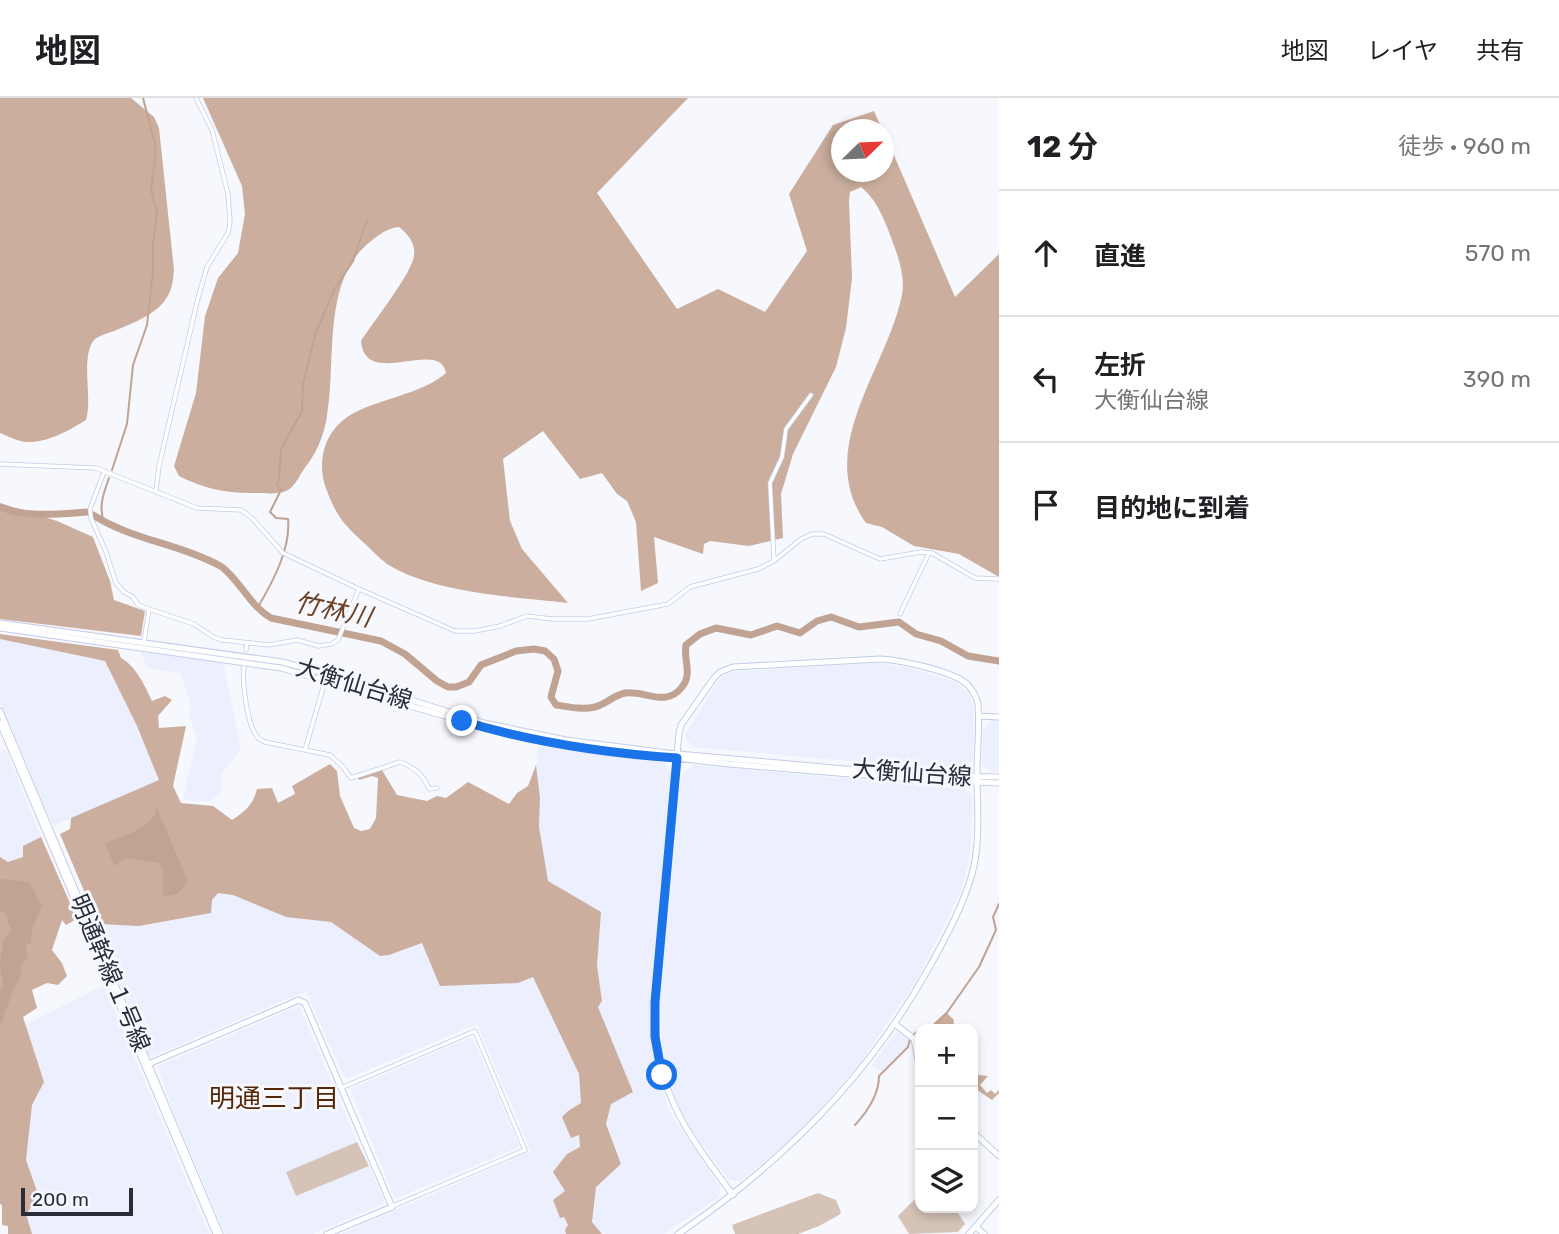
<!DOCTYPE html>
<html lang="ja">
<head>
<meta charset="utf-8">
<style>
  :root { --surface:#fff; --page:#f6f6f6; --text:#202124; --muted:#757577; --line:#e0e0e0 }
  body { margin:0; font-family:Rubik,"Noto Sans JP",sans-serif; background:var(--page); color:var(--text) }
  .controls { position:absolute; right:21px; bottom:21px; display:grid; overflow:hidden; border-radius:14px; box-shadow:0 4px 10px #0003 }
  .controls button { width:63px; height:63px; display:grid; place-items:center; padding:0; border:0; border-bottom:2px solid var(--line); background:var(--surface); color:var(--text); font:35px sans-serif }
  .compass { position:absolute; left:831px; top:21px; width:63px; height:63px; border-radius:50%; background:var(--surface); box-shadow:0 4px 10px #0003; rotate:67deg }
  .scale { position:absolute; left:21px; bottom:18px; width:112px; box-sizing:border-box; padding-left:7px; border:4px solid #2a2d38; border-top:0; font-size:19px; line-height:24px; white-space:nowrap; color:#2a2d38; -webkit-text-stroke:5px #f6f8fe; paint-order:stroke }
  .stop { position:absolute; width:21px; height:21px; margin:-16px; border:5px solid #1a73e8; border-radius:50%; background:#fff }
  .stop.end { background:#1a73e8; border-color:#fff; box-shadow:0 2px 7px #0008 }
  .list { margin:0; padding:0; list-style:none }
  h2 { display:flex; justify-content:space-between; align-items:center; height:91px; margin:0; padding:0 28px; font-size:30px }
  h2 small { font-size:23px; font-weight:400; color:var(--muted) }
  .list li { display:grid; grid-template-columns:46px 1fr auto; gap:21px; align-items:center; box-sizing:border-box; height:126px; padding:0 28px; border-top:2px solid var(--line) }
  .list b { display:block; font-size:26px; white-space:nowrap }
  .list p { margin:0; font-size:23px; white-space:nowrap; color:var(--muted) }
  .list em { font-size:23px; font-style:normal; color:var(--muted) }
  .icon { flex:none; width:38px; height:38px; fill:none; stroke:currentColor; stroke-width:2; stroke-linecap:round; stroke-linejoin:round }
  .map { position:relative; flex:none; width:999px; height:1136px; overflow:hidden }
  header { display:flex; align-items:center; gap:42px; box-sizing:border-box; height:98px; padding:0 35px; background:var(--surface); border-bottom:2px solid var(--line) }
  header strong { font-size:33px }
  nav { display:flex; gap:38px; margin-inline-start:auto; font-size:24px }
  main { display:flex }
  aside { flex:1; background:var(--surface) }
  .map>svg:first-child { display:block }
  .built { fill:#ebeffe }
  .green { fill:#d6c3b8 }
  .forest { fill:#cbae9d }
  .water { fill:#c0a393 }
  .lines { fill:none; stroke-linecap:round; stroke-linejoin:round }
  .stream { stroke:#c0a393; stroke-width:2 }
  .river { stroke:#c0a393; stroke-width:7 }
  .street-casing { stroke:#c3cce8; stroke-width:5 }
  .secondary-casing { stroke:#c3cce8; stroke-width:7 }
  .street { stroke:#fff; stroke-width:3.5 }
  .secondary { stroke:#fff; stroke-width:5 }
  .route { stroke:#1a73e8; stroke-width:9 }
  .labels { text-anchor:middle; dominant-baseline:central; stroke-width:6; stroke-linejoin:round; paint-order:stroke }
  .street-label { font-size:24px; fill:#2a2d38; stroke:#f6f8fe }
  .water-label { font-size:26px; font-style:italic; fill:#6a4026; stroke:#f6f8fe }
  .neighbourhood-label { font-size:26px; fill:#552706; stroke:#f6f8fe }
</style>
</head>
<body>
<header>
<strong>地図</strong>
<nav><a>地図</a><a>レイヤ</a><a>共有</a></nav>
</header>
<main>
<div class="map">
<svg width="999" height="1136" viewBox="0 0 999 1136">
  <rect width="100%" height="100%" fill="#f6f8fe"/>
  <path class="built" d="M0,541L105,563L137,628L160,682L53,728L0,604Z
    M141,554L223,565L241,651L222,675L221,695L211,703L183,702L197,639L189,617L191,607L181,576L147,569Z
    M877,565L906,569L953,583L968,594L974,612L973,662L959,673L694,649L685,640V636L719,582L725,577L734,574Z
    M993,621H999V674H992L982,667L983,631Z
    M539,648L665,665L671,673L650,906L651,944L668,1011L720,1089L719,1099L664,1136H602L592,1124L596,1089L621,1066L606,1026L611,1006L633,993L598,909L602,903L597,868L601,814L548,784L539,729L540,700L536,667Z
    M6,652L41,739L23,748L24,759L8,764L0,759V654Z
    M694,667L965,691L972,698L971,744L968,767L961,793L916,883L861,964L816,1015L783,1048L740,1083L729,1082L691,1032L678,1008L662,955L660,901L681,677Z
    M217,795L233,797L286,819L331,824L380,858L389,857L423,845L440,888L533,879L579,976L581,1005L568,1013L580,1043L579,1050L567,1056L566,1093L560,1120L564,1118L569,1128L565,1132L566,1136H341L531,1053L477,926L347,981L343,977L306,893L153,958L149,957L95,826L139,828L210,815L212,802Z
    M104,887L209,1136H32L26,1116L39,1099L26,1062L32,1007L44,984L25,927Z
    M299,908L357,1044L287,1074L296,1098L369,1068L384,1103L383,1106L313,1136H225L169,1003L158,968Z
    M900,935L908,941L907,949L881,974L871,968L895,936Z
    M471,939L473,941L519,1047L517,1050L397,1100L394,1098L350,991Z"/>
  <path class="green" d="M357,1044L369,1068L296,1098L286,1074Z
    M818,1095L836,1102L841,1114L839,1117L819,1128L798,1136H735L732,1127Z
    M920,1096V1110H955L965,1126L958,1134L909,1136L898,1118Z"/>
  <path class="forest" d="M0,0H131L154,19L159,30L174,172C173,179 173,187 170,193C162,215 133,225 114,233C108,235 98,238 94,242C80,260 93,300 86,322C70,332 47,345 27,344C19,344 8,338 0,335Z
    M203,0H688L597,95L677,211L718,191L765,214L807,153L789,96L833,27L874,13L882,31L842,32V74H884V34L955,199L999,156V479L959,456L914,448L882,429L866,425C813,351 887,271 902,197C906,176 896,153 889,134C883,118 875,100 861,89L850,94L849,103L852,180L846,230L836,269L793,356L781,396L783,440L749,448L710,443L704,446L703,456L654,439L658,485L641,493L636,424L627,403L617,396L602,375L580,381L543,333L503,361L510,423L522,451L568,505C515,499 433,495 387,466C379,460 371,451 363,444C344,427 336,417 327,393C318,372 321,345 337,328C361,301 416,301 446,275C440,239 365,292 361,243C373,224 411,177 414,158C416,146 408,136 399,129C388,130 380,136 371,143C321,182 337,262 327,318C324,338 316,356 304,371C299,378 296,387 288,392C279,397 266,395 256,395C228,396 205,391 179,378L174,368L196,295L205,218L218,180L238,155L245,116L242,88Z
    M0,405L57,423L93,439L110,483L114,502L145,513L141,538L0,521Z
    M0,536L118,552L121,560C136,568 145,588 152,603L165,598L172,602L158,618L159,630L186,628L173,688L181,705L213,708L232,722C246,713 253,707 257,691L272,690L278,705L295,696L292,688L330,666L337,673L340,698L354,730L361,733L370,731L376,720L378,680L372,678L359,682L358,680L382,672L397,697L427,703L437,698L446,700L468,684L509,706L517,695L528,688L536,667L540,700L539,729L548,783L601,814L597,868L602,903L598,909L633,994L611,1006L606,1026L621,1066L596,1089L592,1124L602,1136H566L565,1132L568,1127L564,1119L560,1120L553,1102L565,1093L553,1074L567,1056L580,1049L579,1037L571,1040L562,1019L568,1013L581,1005L579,976L533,879L518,885L440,888L422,845L389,857L380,858L331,824L286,819L233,797L218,795L212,802L211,815L139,828L98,826L60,736L70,731L71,720L159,682L137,628L105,563L0,541Z
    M41,739L77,821L66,827L62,822L52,852L62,865L67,878L58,887L47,885L32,892L37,910L23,919L44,984L32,1007L26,1062L39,1099L26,1116L32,1136H8V1128L2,1127V1107L0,1106V759L8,764L23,759V748Z
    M946,914L954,922L953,931H933L934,925Z
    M973,971L978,977L988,978L980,987L987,995L991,992L995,996L999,992V995L992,1002L973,989Z"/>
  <path class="water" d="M157,710L188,784L177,796L163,799V772L159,765L126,760L114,768L105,745C122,738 145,733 156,715L154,711Z
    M0,781L29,784L42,808C36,824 31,827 31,845L25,847L28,858L20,870L22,876L13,892L0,929V894L3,886L0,867L3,843L11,832L5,815L0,813Z"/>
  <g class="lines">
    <path class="stream" d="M112,372L127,326L133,267L147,227L153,173V144L157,115L151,91L155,63V46L143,0
      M104,424C98,409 104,394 109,380
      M258,509C272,485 291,451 288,421L276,420L270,414L281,392L277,387L279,382L281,351L302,313L303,286L315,237L334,192L353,163L367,122
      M923,931L933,928L946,916L979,869L996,832L993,819L999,806
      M914,936L920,932
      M855,1027C867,1014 879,996 879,978L908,949L910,941"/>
    <path class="river" d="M0,409C27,420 59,416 87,414
      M93,417C132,442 181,446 222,469C241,484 250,508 271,520L381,543L405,556L437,583L448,589H456L469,584L481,567L516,553L534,551L545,553L554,561L558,573L551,599L556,607C569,609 582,612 595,609C606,606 614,597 625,595C645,592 666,610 682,589C693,576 683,561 686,547L700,536L716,530L751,537L777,528L800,535L817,523L831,519L859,529L899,524L916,536L941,543L968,558L999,563"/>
    <g class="street-casing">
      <path id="street" d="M0,366L96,370L197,410L241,412L252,420L283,455L359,491
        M104,374L90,411L91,420L106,454L116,485L124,494L133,499L138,507L149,511
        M156,393L159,368L198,200L207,169L228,135L230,124L228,96L212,32L196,0
        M774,463L770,385L782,359L786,331L811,297
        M900,516L929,455
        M144,544L149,511L194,526L213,539L222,542L269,547L297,542L319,548L332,546L338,542L359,491L455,533H475L500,528L527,518L552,521H588L668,506L690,489L758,471L774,463L801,441L812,436H824L880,461L921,454L932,455L975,480L999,481
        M246,552L247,545
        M244,569C242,583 247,625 256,637C258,641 261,642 265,644L330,657L343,669L351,680L400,664C414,669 424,677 429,691L437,690
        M305,652L325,583
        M341,990L475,933L525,1052L393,1108"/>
    </g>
    <g class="secondary-casing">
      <path id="secondary" d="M0,525L282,564L335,578L484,625L566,642L667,655L912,677L999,679
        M0,530L281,570L482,629L569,648L729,666L911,681L999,685
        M0,613L220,1136
        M979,618L999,619
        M0,625L216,1136
        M895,926L914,941L920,973
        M146,967L292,905L298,902L305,905L392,1109L327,1136
        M973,1034L999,1058
        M976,1129L984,1136
        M678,1136C782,1065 869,979 930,868C946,839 963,808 972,776C981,743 977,709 977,675C977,652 980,629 978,606C976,598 973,592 967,586C952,573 901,562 880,561L733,569L720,574L714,580L681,627L679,635L655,904C653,990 684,1032 733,1097
        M969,1136L999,1102"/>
    </g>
    <use href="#street" class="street"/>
    <use href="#secondary" class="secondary"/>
  </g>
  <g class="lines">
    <path class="route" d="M462,623C532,644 605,655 677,660L655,904V939L662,977"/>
  </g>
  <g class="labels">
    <g class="street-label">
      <text transform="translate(354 586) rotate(17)">大衡仙台線</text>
      <text transform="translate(912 675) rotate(4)">大衡仙台線</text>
      <text transform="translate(110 875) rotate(67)">明通幹線１号線</text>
    </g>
    <g class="water-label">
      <text transform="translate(333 512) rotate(12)">竹林川</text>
    </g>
    <g class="neighbourhood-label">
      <text x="274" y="1000">明通三丁目</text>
    </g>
  </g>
</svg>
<div class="controls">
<button>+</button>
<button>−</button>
<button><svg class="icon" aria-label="layers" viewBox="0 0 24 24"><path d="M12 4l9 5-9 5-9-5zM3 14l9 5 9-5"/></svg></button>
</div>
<svg class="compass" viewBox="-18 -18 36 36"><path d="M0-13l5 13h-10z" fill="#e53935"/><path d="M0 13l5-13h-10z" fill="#757577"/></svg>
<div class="scale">200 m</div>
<div class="stop" style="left:662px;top:977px"></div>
<div class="stop end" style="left:462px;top:623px"></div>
</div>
<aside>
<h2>12 分<small>徒歩 · 960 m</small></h2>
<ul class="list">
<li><svg class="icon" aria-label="ahead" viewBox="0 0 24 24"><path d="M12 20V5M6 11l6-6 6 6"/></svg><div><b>直進</b></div><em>570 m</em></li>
<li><svg class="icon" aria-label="left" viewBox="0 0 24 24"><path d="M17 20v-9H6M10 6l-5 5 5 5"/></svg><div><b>左折</b><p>大衡仙台線</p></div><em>390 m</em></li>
<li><svg class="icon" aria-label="arrive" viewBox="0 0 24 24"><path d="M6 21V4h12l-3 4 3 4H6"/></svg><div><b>目的地に到着</b></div></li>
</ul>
</aside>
</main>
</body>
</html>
